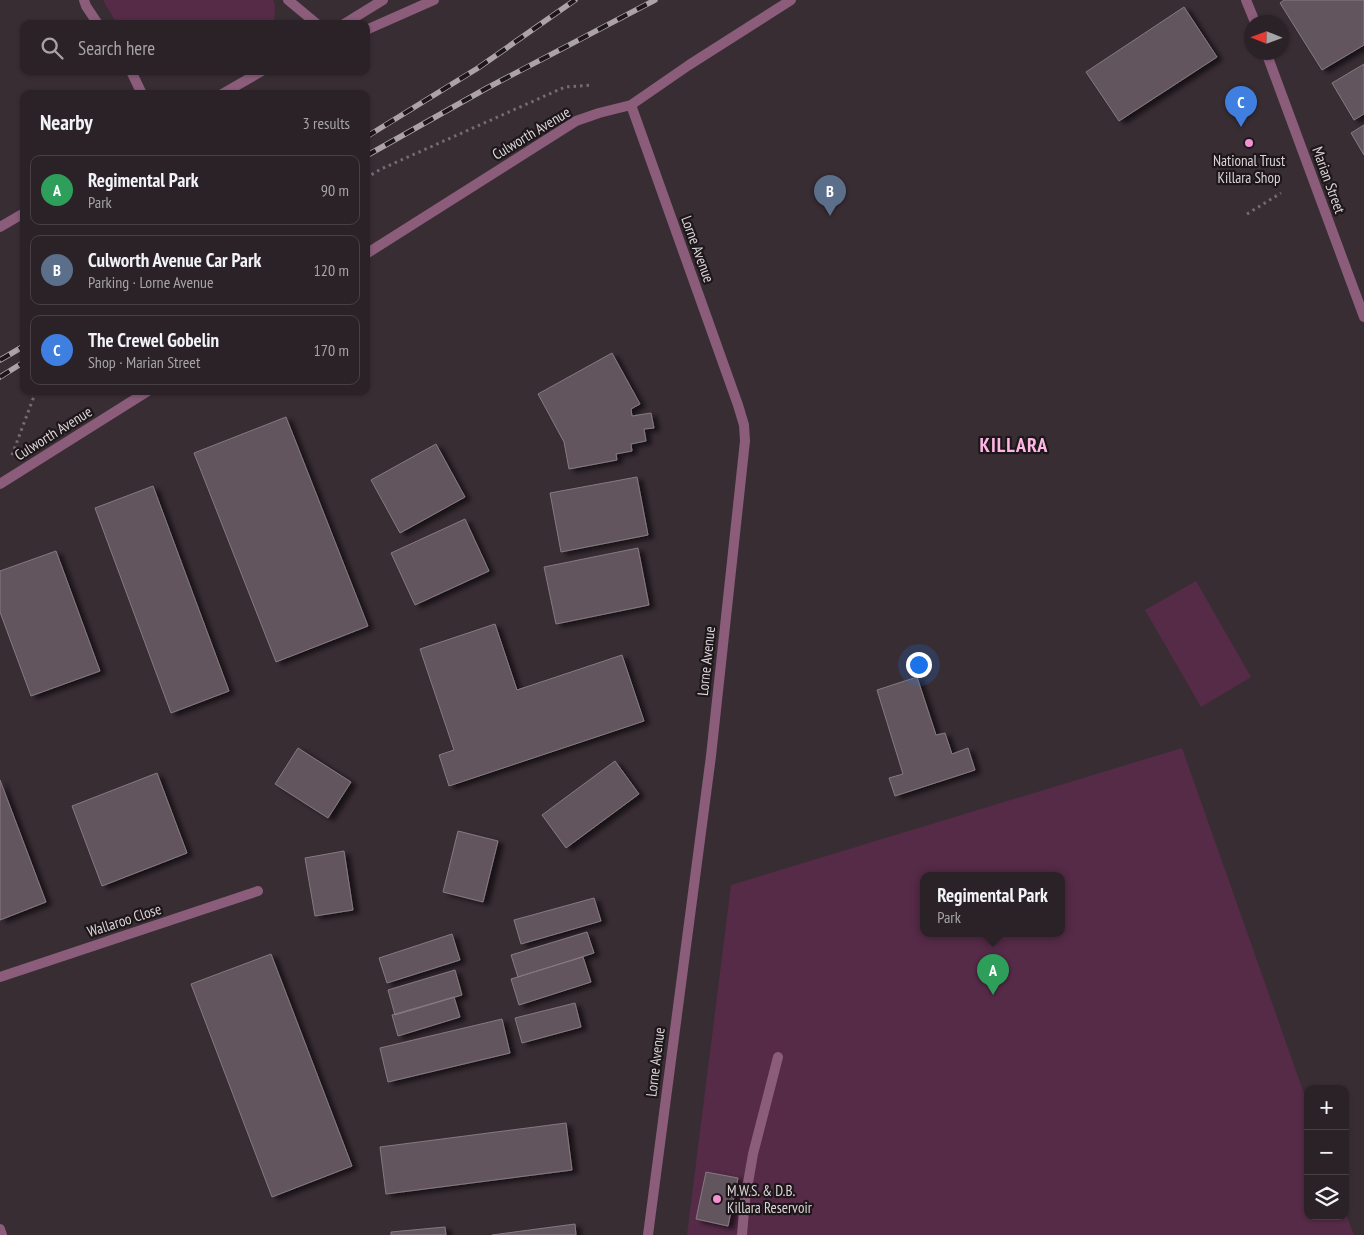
<!DOCTYPE html>
<html lang="en">
<head>
<meta charset="utf-8">
<style>
  :root { --surface:#2b2227; --page:#332a2f; --text:#f1f3f6; --muted:#a6a4a7; --line:#473f44; --accent:#f491d3 }
  body { margin:0; font-family:"PT Sans Narrow",sans-serif; background:var(--page); color:var(--text) }
  .controls { position:absolute; right:15px; bottom:15px; display:grid; overflow:hidden; border-radius:10px; box-shadow:0 1px 4px #0004 }
  .controls button { width:45px; height:45px; display:grid; place-items:center; padding:0; border:0; border-bottom:1px solid var(--line); background:var(--surface); color:var(--text); font:25px sans-serif }
  .compass { position:absolute; left:1244px; top:15px; width:45px; height:45px; border-radius:50%; background:var(--surface); box-shadow:0 1px 4px #0004; rotate:271deg }
  .you { position:absolute; left:918px; top:664px; width:18px; height:18px; margin:-12px; border:4px solid #fff; border-radius:50%; background:#1a73e8; box-shadow:0 0 0 8px #1a73e833 }
  .badge { display:grid; place-items:center; width:32px; height:32px; border-radius:50%; background:var(--accent); color:#fff; font-size:16px; font-weight:700 }
  .pin { position:absolute; translate:-50% -41px; filter:drop-shadow(0 1px 2px #0008) }
  .pin::after { content:''; position:absolute; top:26px; width:18px; height:15px; background:inherit; clip-path:polygon(0 0,100% 0,50% 100%) }
  .popup { position:absolute; left:920px; top:872px; width:145px; height:65px; box-sizing:border-box; display:grid; place-content:center; border-radius:10px; background:var(--surface); filter:drop-shadow(0 1px 4px #0005); font-size:16px; white-space:nowrap; color:var(--muted) }
  .popup b { font-size:19px; color:var(--text) }
  .popup::after { content:''; position:absolute; left:50%; top:100%; margin-left:-10px; border:10px solid transparent; border-top-color:var(--surface) }
  .list { margin:0; padding:0; list-style:none }
  h2 { display:flex; justify-content:space-between; align-items:center; height:65px; margin:0; padding:0 20px; font-size:21px }
  h2 small { font-size:16px; font-weight:400; color:var(--muted) }
  .list li { display:grid; grid-template-columns:32px 1fr auto; gap:15px; align-items:center; box-sizing:border-box; height:70px; margin:0 10px 10px; padding:0 10px; border:1px solid var(--line); border-radius:10px }
  .list b { display:block; font-size:19px; white-space:nowrap }
  .list p { margin:0; font-size:16px; white-space:nowrap; color:var(--muted) }
  .list em { font-size:16px; font-style:normal; color:var(--muted) }
  .icon { flex:none; width:28px; height:28px; fill:none; stroke:currentColor; stroke-width:2; stroke-linecap:round; stroke-linejoin:round }
  .map { position:relative; flex:none; width:1364px; height:1235px; overflow:hidden }
  .search { position:absolute; background:var(--surface); box-shadow:0 1px 4px #0004; left:20px; top:20px; width:350px; height:55px; display:flex; align-items:center; gap:12px; box-sizing:border-box; padding:0 18px; border-radius:10px; color:var(--muted); font-size:19px }
  .panel { position:absolute; background:var(--surface); box-shadow:0 1px 4px #0004; left:20px; top:90px; width:350px; height:305px; border-radius:10px }
  .map>svg:first-child { display:block }
  .green { fill:#552b47; fill-rule:evenodd }
  .building { fill:#62555d; stroke:#877982; filter:url(#shadow) }
  .lines { fill:none; stroke-linecap:round; stroke-linejoin:round }
  .path { stroke:#766b72; stroke-width:3; stroke-dasharray:2.5 4; stroke-linecap:butt }
  .service { stroke:#8b5d7b; stroke-width:10 }
  .minor { stroke:#8b5d7b; stroke-width:10 }
  .tertiary { stroke:#8b5d7b; stroke-width:10 }
  .rail-casing { stroke:#aca3a9; stroke-width:5.5 }
  .rail { stroke:#1d171a; stroke-width:4; stroke-dasharray:11; stroke-linecap:butt }
  .poi-dot { fill:#f491d3; stroke:#1d171a; stroke-width:2 }
  .labels { text-anchor:middle; dominant-baseline:central; stroke-width:4.5; stroke-linejoin:round; paint-order:stroke }
  .street-label { font-size:15px; fill:#dbd3d8; stroke:#1d171a }
  .poi-label { font-size:15px; fill:#dbd3d8; stroke:#1d171a }
  .district-label { font-size:20px; font-weight:bold; letter-spacing:1px; fill:#feb7e4; stroke:#1d171a }
</style>
</head>
<body>
<div class="map">
<svg width="1364" height="1235" viewBox="0 0 1364 1235">
  <defs>
    <filter id="shadow"><feDropShadow dx="5.5" dy="3" stdDeviation="2.5" flood-color="#0009"/></filter>
  </defs>
  <rect width="100%" height="100%" fill="#392d34"/>
  <path class="green" d="M103,0H273L275,5L274,24H117Z
    M1196,581L1251,677L1201,707L1145,610Z
    M1182,748L1308,1105V1216H1345V1212L1354,1235H687L731,885ZM924,876H1062V934H924Z"/>
  <path class="building" d="M1284,0H1364V45L1322,70L1280,3Z
    M1184,7L1217,57L1119,121L1086,72Z
    M1364,64V114L1354,120L1332,83Z
    M1364,125V155L1351,133Z
    M612,353L640,404L631,409L632,416L651,413L654,428L644,429L646,441L631,444L632,451L616,454L617,460L569,469L564,442L538,394Z
    M286,417L368,626L276,662L194,453Z
    M436,444L465,497L400,533L371,480Z
    M637,477L648,535L561,552L550,493Z
    M153,486L229,691L171,713L95,508Z
    M465,519L489,571L415,605L391,553Z
    M638,548L649,605L556,624L544,567Z
    M56,551L100,671L31,696L0,612V571Z
    M495,624L517,690L622,655L644,721L449,786L439,755L454,750L420,649Z
    M917,677L936,735L945,733L952,754L968,748L975,770L895,796L889,778L903,774L877,690Z
    M298,748L351,782L328,818L275,784Z
    M615,761L639,794L566,848L542,815Z
    M157,773L187,853L102,886L72,806Z
    M0,780L46,902L0,920Z
    M458,831L498,841L483,902L443,892Z
    M344,851L353,910L315,916L305,858Z
    M594,898L601,921L521,944L514,920Z
    M587,932L594,953L518,977L511,955Z
    M452,934L460,960L387,983L379,958Z
    M271,954L352,1166L272,1197L191,984Z
    M583,957L591,982L519,1005L511,979Z
    M455,970L462,995L395,1015L388,990Z
    M454,997L460,1017L398,1036L392,1015Z
    M575,1003L581,1027L522,1043L515,1018Z
    M502,1019L510,1053L388,1082L380,1048Z
    M566,1123L572,1170L386,1194L380,1147Z
    M706,1172L738,1178L728,1226L696,1219Z
    M575,1224L576,1235H492Z
    M445,1227L446,1235H391V1232Z"/>
  <g class="lines">
    <path class="path" d="M366,178L381,169L565,87L593,85
      M1247,214L1281,193
      M12,455L36,391"/>
    <path class="service" d="M366,30L434,0
      M742,1235L745,1200L753,1154L778,1057"/>
    <path class="minor" d="M84,0L86,6L98,24
      M288,0L317,24
      M1246,0L1255,22
      M1266,52L1364,317
      M131,71L142,94
      M631,105L738,405L744,425L745,441L711,756L648,1235
      M366,254L576,121L599,113L631,105L689,65L791,0
      M0,484L148,391
      M0,977L258,891
      M0,1229L2,1235"/>
    <path class="tertiary" d="M344,24L383,0
      M222,94L262,71
      M0,227L24,213"/>
    <g class="rail-casing">
      <path id="rail" d="M366,137L478,68L575,0
        M366,156L487,88L655,0
        M0,360L24,346
        M0,377L24,362"/>
    </g>
    <use href="#rail" class="rail"/>
  </g>
  <g class="poi-dot">
    <circle cx="1249" cy="143" r="5"/>
    <circle cx="717" cy="1199" r="5"/>
  </g>
  <g class="labels">
    <g class="street-label">
      <text transform="translate(531 133) rotate(-31)">Culworth Avenue</text>
      <text transform="translate(1329 180) rotate(70)">Marian Street</text>
      <text transform="translate(698 249) rotate(70)">Lorne Avenue</text>
      <text transform="translate(53 433) rotate(-32)">Culworth Avenue</text>
      <text transform="translate(706 661) rotate(-84)">Lorne Avenue</text>
      <text transform="translate(124 920) rotate(-18)">Wallaroo Close</text>
      <text transform="translate(655 1062) rotate(-83)">Lorne Avenue</text>
    </g>
    <g class="poi-label">
      <text x="1249" y="160">National Trust<tspan x="1249" dy="17">Killara Shop</tspan></text>
      <text x="727" y="1190" text-anchor="start">M.W.S. &amp; D.B.<tspan x="727" dy="17">Killara Reservoir</tspan></text>
    </g>
    <g class="district-label">
      <text x="1014" y="445">KILLARA</text>
    </g>
  </g>
</svg>
<div class="controls">
<button>+</button>
<button>−</button>
<button><svg class="icon" aria-label="layers" viewBox="0 0 24 24"><path d="M12 4l9 5-9 5-9-5zM3 14l9 5 9-5"/></svg></button>
</div>
<svg class="compass" viewBox="-18 -18 36 36"><path d="M0-13l5 13h-10z" fill="#e53935"/><path d="M0 13l5-13h-10z" fill="#a6a4a7"/></svg>
<div class="you"></div>
<div class="pin badge" style="left:993px;top:995px;background:#2e9e5b">A</div>
<div class="popup"><b>Regimental Park</b>Park</div>
<div class="pin badge" style="left:830px;top:216px;background:#5c6f8a">B</div>
<div class="pin badge" style="left:1241px;top:127px;background:#3f7fe0">C</div>
<div class="search"><svg class="icon" aria-label="search" viewBox="0 0 24 24"><circle cx="10" cy="10" r="6"/><path d="M15 15l6 6"/></svg>Search here</div>
<section class="panel">
<h2>Nearby<small>3 results</small></h2>
<ul class="list">
<li><span class="badge" style="background:#2e9e5b">A</span><div><b>Regimental Park</b><p>Park</p></div><em>90 m</em></li>
<li><span class="badge" style="background:#5c6f8a">B</span><div><b>Culworth Avenue Car Park</b><p>Parking · Lorne Avenue</p></div><em>120 m</em></li>
<li><span class="badge" style="background:#3f7fe0">C</span><div><b>The Crewel Gobelin</b><p>Shop · Marian Street</p></div><em>170 m</em></li>
</ul>
</section>
</div>
</body>
</html>
